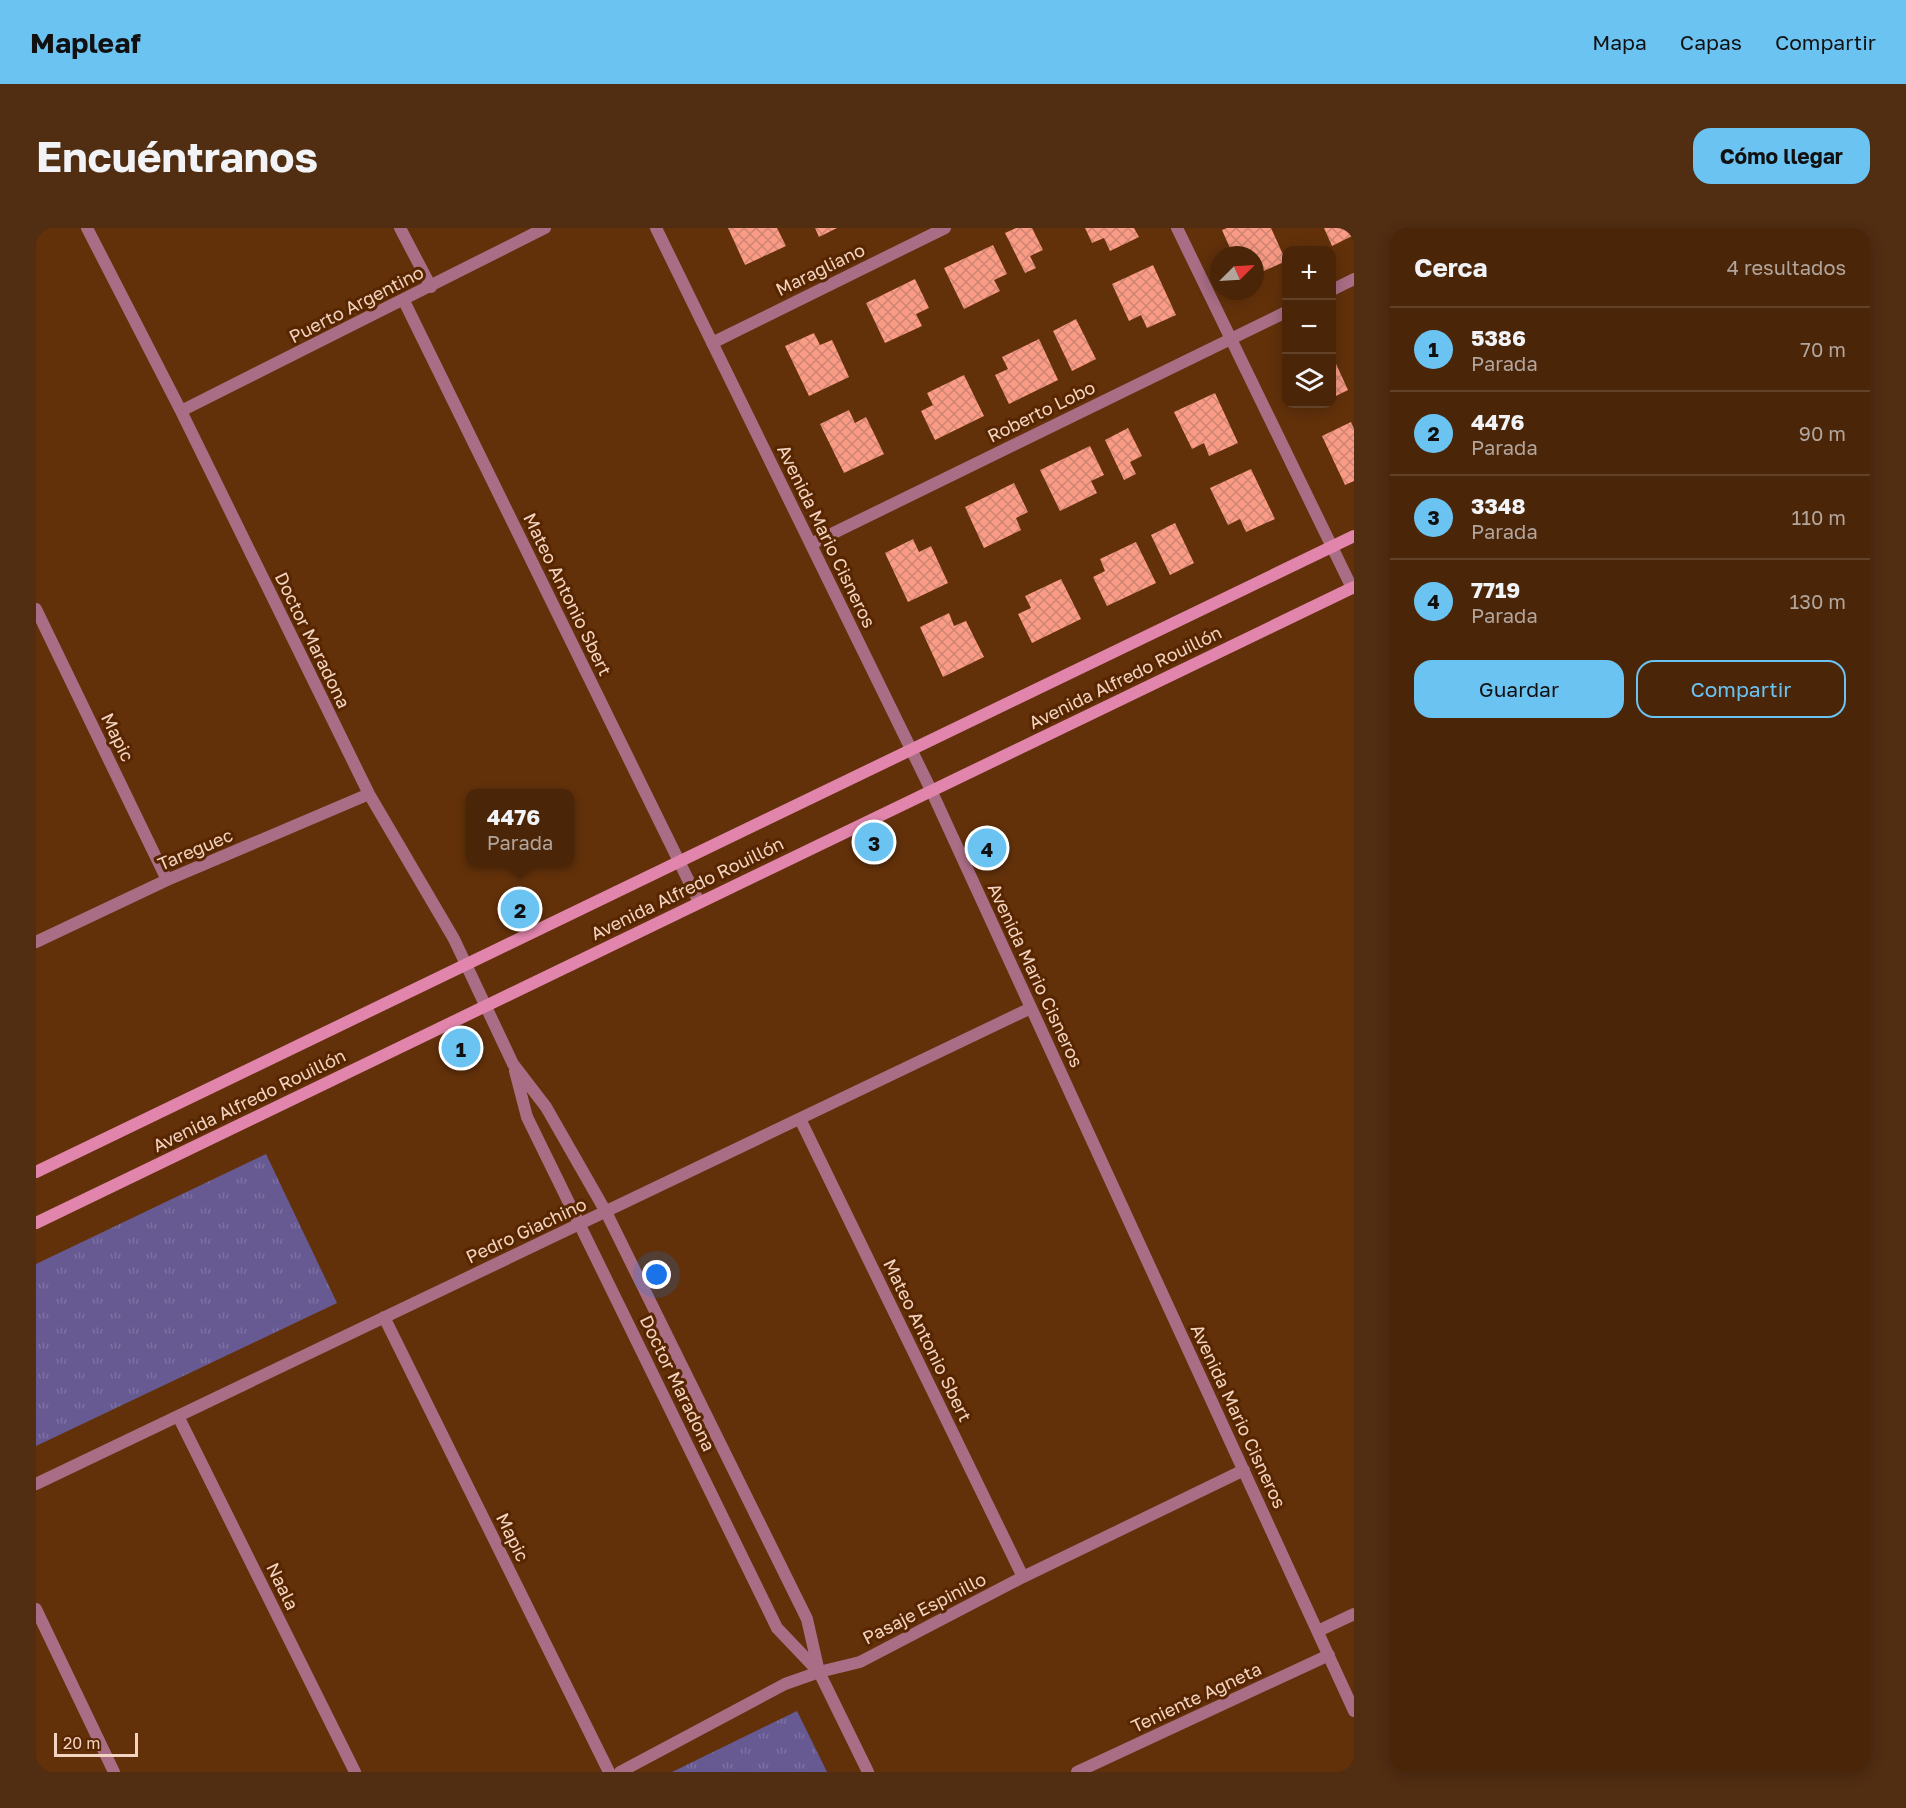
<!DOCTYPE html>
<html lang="es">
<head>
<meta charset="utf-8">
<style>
  :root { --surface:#4a2508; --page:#512d12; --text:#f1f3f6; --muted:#b2a59c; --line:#614229; --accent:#6bc3f2 }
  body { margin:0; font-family:"Golos Text",sans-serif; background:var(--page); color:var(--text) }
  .controls { position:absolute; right:18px; top:18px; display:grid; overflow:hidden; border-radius:12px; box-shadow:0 3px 15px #0003 }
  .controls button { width:54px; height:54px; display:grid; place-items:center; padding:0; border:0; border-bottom:2px solid var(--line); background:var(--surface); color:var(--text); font:30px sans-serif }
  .compass { position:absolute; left:1174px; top:18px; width:54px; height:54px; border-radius:50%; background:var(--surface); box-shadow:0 3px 15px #0003; rotate:66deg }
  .scale { position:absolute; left:18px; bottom:15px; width:84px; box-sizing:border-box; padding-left:6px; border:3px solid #f3d4c1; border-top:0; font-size:16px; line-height:21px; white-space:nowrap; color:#f3d4c1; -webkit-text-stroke:4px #572600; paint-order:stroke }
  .you { position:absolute; left:621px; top:1047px; width:21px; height:21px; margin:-15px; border:4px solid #fff; border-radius:50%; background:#1a73e8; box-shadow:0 0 0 9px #1a73e833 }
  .badge { display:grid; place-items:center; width:39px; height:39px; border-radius:50%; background:var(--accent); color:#111; font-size:20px; font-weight:700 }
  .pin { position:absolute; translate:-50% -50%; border:3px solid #fff; box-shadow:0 2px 6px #0006 }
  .popup { position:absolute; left:430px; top:561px; width:108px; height:78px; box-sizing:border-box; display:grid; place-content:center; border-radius:12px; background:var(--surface); filter:drop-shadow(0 2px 4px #0005); font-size:20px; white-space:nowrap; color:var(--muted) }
  .popup b { font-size:22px; color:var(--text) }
  .popup::after { content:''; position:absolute; left:50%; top:100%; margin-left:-12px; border:12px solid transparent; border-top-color:var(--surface) }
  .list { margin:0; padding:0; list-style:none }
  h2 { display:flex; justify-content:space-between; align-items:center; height:78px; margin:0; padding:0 24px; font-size:26px }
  h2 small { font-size:20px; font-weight:400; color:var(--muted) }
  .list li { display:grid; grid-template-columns:39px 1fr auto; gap:18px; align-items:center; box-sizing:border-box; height:84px; padding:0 24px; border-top:2px solid var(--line) }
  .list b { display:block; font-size:22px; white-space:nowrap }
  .list p { margin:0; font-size:20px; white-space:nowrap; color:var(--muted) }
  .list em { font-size:20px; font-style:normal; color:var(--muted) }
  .actions { display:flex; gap:12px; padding:18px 24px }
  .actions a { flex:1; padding:14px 0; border:2px solid var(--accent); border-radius:18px; text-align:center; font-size:21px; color:var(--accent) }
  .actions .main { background:var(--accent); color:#111 }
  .icon { flex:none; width:33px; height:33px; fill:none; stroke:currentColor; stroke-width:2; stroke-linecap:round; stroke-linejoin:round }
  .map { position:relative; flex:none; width:1318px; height:1544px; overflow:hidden; border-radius:18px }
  header { display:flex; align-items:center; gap:36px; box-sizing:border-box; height:84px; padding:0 30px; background:var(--accent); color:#111 }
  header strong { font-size:28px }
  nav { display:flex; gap:33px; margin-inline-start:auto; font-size:21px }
  .intro { display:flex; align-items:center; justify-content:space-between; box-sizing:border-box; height:144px; padding:0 36px }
  h1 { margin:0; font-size:42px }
  .button { padding:15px 27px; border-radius:18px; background:var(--accent); color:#111; font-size:21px; font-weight:700 }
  main { display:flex; gap:36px; padding:0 36px }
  aside { flex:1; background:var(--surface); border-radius:18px; box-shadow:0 3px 15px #0003 }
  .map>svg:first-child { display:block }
  .grass { fill:url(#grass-tufts) }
  .building { fill:url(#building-cross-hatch) }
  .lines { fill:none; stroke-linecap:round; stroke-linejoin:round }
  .lane { stroke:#a96e86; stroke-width:12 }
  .street { stroke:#a96e86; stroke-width:12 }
  .secondary { stroke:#e285ad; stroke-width:12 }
  .labels { text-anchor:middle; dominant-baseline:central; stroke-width:6; stroke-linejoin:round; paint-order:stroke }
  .street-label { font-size:18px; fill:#f3d4c1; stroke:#572600 }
</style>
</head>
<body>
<header>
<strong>Mapleaf</strong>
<nav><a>Mapa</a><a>Capas</a><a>Compartir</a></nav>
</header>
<div class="intro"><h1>Encuéntranos</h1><a class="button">Cómo llegar</a></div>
<main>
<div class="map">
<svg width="1318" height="1544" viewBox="0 0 1318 1544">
  <defs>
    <pattern id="grass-tufts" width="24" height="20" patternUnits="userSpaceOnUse" patternTransform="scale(1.5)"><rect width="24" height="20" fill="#675a93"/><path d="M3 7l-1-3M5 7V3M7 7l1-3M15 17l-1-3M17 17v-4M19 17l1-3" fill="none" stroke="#7d71a0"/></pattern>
    <pattern id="building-cross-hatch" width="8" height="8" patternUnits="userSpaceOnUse" patternTransform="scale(1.5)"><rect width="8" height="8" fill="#fa9b85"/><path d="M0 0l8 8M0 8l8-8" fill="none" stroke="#ce8472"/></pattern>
  </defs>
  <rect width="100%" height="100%" fill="#62310a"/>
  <path class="grass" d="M230,926L301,1075L0,1218V1036Z
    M761,1483L791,1544H636Z"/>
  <path class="building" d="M692,0H741L750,18L709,37Z
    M779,0H801L783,9Z
    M980,0H996L1007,22L994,28L1000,40L989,45L969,5Z
    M1049,0H1098L1103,9L1074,23L1068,10L1056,15Z
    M1191,0H1235L1250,33L1219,47V27H1197L1186,2Z
    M1288,0H1318V7L1296,18Z
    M957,17L971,46L958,52L964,63L928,81L908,40Z
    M1117,37L1140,87L1111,100L1105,87L1093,93L1076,56Z
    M879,51L893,80L880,86L886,98L849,115L830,75Z
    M1040,91L1060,131L1036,143L1017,103Z
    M778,105L784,117L796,112L813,149L773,168L749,118Z
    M1003,111L1022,152L973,176L959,147L972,141L966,129Z
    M1296,127L1312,162L1296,170Z
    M928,147L948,188L899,212L885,183L897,177L891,165Z
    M1179,165L1202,215L1173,228L1168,215L1156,221L1138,184Z
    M813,182L819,195L830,189L848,226L808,245L784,196Z
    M1315,194L1318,201V253L1309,257L1286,208Z
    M1092,200L1106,228L1094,234L1100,246L1088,252L1069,212Z
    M1054,218L1068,247L1055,253L1061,265L1024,283L1004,242Z
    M1215,241L1239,291L1210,304L1204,291L1192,297L1174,260Z
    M978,255L992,284L980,290L985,302L948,320L929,279Z
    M1139,295L1158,335L1134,347L1115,307Z
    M877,311L883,324L895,318L912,355L872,374L849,325Z
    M1100,314L1120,355L1071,378L1057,349L1069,343L1064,331Z
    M1025,351L1045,391L996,415L982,386L995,380L989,368Z
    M913,385L918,398L930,393L948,429L907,449L884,399Z"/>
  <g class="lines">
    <path class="lane" d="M364,0L395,59"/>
    <path class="street" d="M51,0L145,183L333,566L418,711L477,836L510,879L570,984L771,1391L783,1444L832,1544
      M620,0L895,562L1318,1483
      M1141,0L1316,360
      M1296,62L1318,51
      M368,73L663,674
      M676,115L909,0
      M145,183L509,0
      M775,316L1250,84
      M0,381L131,652
      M0,714L131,652L333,566
      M479,843L491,889L741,1400L781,1442
      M764,891L987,1349
      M348,1089L573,1544
      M142,1188L319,1544
      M0,1256L995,780
      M0,1381L78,1544
      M1282,1403L1318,1386
      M584,1544L749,1456L783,1444L824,1434L987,1349L1208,1242
      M1041,1544L1293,1427"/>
    <path class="secondary" d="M0,944L1318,308
      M0,995L1318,359"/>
  </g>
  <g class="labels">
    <g class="street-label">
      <text transform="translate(784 41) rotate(-26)">Maragliano</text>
      <text transform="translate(320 76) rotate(-27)">Puerto Argentino</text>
      <text transform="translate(1005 183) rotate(-26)">Roberto Lobo</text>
      <text transform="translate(791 308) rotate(64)">Avenida Mario Cisneros</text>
      <text transform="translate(532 366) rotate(64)">Mateo Antonio Sbert</text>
      <text transform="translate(277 412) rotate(64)">Doctor Maradona</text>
      <text transform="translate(1089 449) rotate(-26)">Avenida Alfredo Rouillón</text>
      <text transform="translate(82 509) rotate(64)">Mapic</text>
      <text transform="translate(159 621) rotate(-23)">Tareguec</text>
      <text transform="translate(651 660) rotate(-26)">Avenida Alfredo Rouillón</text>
      <text transform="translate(1000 747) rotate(65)">Avenida Mario Cisneros</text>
      <text transform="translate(213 872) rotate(-26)">Avenida Alfredo Rouillón</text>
      <text transform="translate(490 1002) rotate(-25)">Pedro Giachino</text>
      <text transform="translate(892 1112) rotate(64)">Mateo Antonio Sbert</text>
      <text transform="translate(642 1155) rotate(64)">Doctor Maradona</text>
      <text transform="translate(1203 1188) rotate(65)">Avenida Mario Cisneros</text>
      <text transform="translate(477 1309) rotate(64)">Mapic</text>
      <text transform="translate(247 1358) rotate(64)">Naala</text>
      <text transform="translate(888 1380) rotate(-27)">Pasaje Espinillo</text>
      <text transform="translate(1160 1469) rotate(-25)">Teniente Agneta</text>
    </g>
  </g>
</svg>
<div class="controls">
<button>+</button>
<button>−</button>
<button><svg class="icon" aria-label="layers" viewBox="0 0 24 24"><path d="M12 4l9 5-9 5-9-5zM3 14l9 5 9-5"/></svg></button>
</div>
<svg class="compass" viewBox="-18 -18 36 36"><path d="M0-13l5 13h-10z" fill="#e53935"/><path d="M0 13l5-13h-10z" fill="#b2a59c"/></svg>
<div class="scale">20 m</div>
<div class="you"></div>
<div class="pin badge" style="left:425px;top:820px">1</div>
<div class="pin badge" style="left:484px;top:681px">2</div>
<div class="popup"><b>4476</b>Parada</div>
<div class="pin badge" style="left:838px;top:614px">3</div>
<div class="pin badge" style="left:951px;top:620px">4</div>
</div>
<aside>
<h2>Cerca<small>4 resultados</small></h2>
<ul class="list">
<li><span class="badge">1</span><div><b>5386</b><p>Parada</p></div><em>70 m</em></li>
<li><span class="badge">2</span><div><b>4476</b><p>Parada</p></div><em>90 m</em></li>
<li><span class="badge">3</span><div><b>3348</b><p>Parada</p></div><em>110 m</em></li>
<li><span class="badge">4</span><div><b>7719</b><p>Parada</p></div><em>130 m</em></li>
</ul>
<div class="actions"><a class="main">Guardar</a><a>Compartir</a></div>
</aside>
</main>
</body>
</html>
